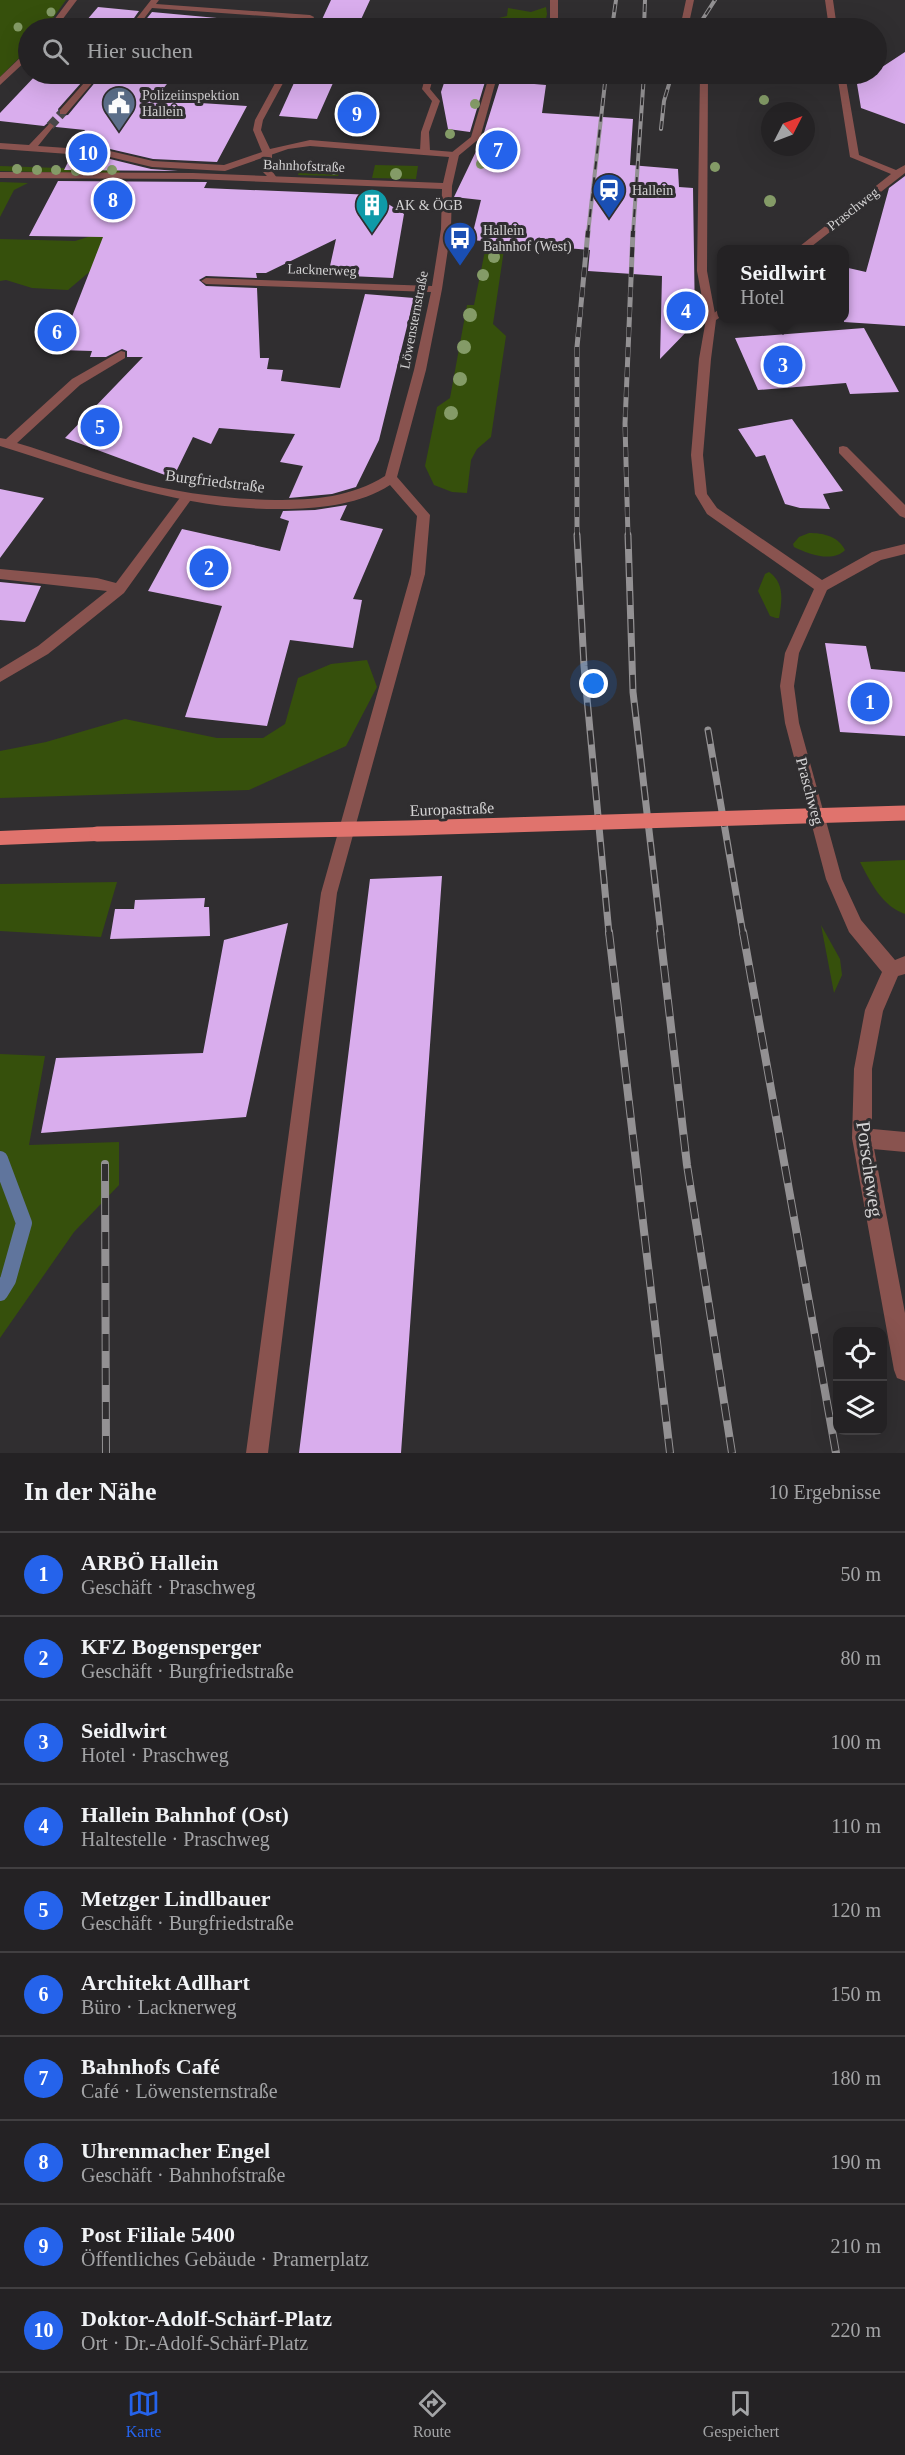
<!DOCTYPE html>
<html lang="de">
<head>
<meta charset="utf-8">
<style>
  :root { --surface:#242224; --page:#2c2a2c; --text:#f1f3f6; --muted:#a3a4a6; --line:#413f41; --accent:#2563eb }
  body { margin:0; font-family:"Times New Roman",serif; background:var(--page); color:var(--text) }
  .controls { position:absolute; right:18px; bottom:18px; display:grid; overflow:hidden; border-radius:12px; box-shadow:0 6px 24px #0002 }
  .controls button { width:54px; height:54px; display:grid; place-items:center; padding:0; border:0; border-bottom:2px solid var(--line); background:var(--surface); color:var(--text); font:30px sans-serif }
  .compass { position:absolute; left:761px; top:102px; width:54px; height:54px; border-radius:50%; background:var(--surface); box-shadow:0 6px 24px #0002; rotate:48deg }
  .you { position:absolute; left:594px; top:684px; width:21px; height:21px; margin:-15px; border:4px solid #fff; border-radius:50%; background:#1a73e8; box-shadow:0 0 0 9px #1a73e833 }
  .badge { display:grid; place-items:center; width:39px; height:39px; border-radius:50%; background:var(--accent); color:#fff; font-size:20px; font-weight:700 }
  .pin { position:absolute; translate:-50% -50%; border:3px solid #fff; box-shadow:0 2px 6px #0006 }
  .popup { position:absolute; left:717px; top:245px; width:132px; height:78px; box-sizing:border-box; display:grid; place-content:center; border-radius:12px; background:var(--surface); filter:drop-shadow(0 2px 4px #0005); font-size:20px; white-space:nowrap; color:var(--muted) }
  .popup b { font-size:22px; color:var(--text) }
  .popup::after { content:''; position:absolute; left:50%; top:100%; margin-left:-12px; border:12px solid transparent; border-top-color:var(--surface) }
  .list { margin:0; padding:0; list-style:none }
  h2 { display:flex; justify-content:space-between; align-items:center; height:78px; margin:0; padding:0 24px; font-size:26px }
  h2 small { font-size:20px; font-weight:400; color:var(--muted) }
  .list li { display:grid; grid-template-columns:39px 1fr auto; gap:18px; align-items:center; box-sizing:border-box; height:84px; padding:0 24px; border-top:2px solid var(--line) }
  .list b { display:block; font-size:22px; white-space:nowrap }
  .list p { margin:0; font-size:20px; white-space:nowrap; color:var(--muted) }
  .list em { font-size:20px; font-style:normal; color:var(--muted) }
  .icon { flex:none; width:33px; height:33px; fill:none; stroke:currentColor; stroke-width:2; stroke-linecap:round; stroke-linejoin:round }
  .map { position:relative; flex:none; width:905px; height:1453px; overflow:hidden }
  .search { position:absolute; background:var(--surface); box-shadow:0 6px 24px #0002; left:18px; right:18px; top:18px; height:66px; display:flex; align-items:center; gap:15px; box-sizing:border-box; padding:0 21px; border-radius:33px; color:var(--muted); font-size:22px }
  .sheet { height:918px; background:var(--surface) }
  nav { display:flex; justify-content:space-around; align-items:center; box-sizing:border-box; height:84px; border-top:2px solid var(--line); background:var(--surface); font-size:16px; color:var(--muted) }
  nav a { display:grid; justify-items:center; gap:3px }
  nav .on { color:var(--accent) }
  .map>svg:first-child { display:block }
  .green { fill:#36500c }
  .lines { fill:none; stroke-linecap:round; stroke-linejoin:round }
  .stream { stroke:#60759d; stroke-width:16 }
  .building { fill:#d9aded }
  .street-tunnel { stroke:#494749; stroke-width:9; stroke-dasharray:9 4.5; stroke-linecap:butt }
  .lane { fill:#89534f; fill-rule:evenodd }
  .street { fill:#89534f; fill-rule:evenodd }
  .primary { fill:#e0736d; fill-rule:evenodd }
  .rail-far3-casing { stroke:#939193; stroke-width:4 }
  .rail-far2-casing { stroke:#939193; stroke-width:5 }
  .rail-far1-casing { stroke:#939193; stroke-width:7 }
  .rail-casing { stroke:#939193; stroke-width:8 }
  .rail-far3 { stroke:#302e30; stroke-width:2; stroke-dasharray:8; stroke-linecap:butt }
  .rail-far2 { stroke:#302e30; stroke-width:4; stroke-dasharray:10; stroke-linecap:butt }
  .rail-far1 { stroke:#302e30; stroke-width:4.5; stroke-dasharray:14; stroke-linecap:butt }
  .rail { stroke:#302e30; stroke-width:6; stroke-dasharray:17; stroke-linecap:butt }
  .primary-bridge { stroke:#e0736d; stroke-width:15 }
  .tree { fill:#849b67 }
  .labels { text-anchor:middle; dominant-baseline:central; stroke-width:6; stroke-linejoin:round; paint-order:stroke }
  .far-poi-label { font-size:14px; fill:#d4d3d4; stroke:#302e30; text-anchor:start }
  .far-street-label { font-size:14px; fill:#d4d3d4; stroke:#302e30 }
  .street-label { font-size:16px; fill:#d4d3d4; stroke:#302e30 }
  .near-street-label { font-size:20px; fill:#d4d3d4; stroke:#302e30 }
</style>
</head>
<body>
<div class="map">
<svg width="905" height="1453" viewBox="0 0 905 1453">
  <rect width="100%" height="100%" fill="#302e30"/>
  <path class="green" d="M0,0H66L46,28H28V49L0,77Z
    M546,7L547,14L544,28H478L479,23L507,16L508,8L531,12Z
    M301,163L342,164L338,176L298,175Z
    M375,165L418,166L416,179L372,178Z
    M0,166L119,170L120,172L117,174L0,171Z
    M0,182L28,183L14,190L0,217Z
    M91,236H111L94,268L68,290L32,288L6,280L0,281V239L75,241Z
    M487,241L505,243L493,324L506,336L491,437L477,449L471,460L467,493L452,492L434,485L425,466L437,407L450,398L467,305H474Z
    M809,533C823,533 838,536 845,550C833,563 808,554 794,547L793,544L799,537Z
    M769,572C785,583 782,601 779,618H776L770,616L758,591L765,574Z
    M367,660L377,687L346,746L249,790L0,798V751L46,742L125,719L217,738H263L285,724L298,678L331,664Z
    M905,860V914C882,906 871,883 860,862Z
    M117,882L101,937L0,931V884Z
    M821,925L840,959L842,975L834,993Z
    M0,1054L45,1056L29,1145L119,1142V1185L74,1232L0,1338Z"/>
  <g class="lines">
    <path class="stream" d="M0,1159L24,1223L8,1280L0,1293"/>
  </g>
  <path class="building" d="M331,0H370L357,28H318Z
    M98,7L139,11L127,28H80Z
    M152,12L217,18L209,28H139Z
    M905,52V124L861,108L857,84L876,74V71Z
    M37,74H89L58,109L60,116L68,115L102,74H175L154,100L247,106L217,162L153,159L110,149L77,146L85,130L56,127L50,121L44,126L0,121V113Z
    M298,74H337L317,119L279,116Z
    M447,74L487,75L470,132L448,129L441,92Z
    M500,81L546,85L542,113L633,119L630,165L678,169L679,187L693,188L695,323L660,359L662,276L588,271L590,250L471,240L481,200L454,197L482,139Z
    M71,156L110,159L151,169L178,171L64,170Z
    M905,176V326L844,322V267L866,272L889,188Z
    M58,181L207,182L204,188L374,195L404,214L393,278L328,275L336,239L266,273H256L257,278L206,276L199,280L206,286L257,288L260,358H269L267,369L283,370L281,381L340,388L365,294L414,298L379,440L356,487L332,494L289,498L303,466L280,462L295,434L219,428L211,444L193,437L173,478L65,438L143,357H127V351L122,349L106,357H90L92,351L59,350L103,237L29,236Z
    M864,328L899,392L850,394L846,383L758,390L735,338Z
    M792,419L843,491L823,494L830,509L800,508L785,504L765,455L756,457L738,429Z
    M0,489L44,498L0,558Z
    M347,505L340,520L383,529L353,599L362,600L353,648L290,640L267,726L185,717L222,606L148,591L182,529L280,551L289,521L280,518L283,511L315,510Z
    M0,582L41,586L25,622L0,620Z
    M825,643L866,646L871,669L905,672V736L840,732Z
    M442,876L401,1453H299L370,879Z
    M205,898L204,907H209L210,936L110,939L115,909H134L135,900Z
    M288,923L246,1117L41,1133L56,1058L203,1053L224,940Z"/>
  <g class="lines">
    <path class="street-tunnel" d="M50,126L63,112"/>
    <path class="lane" d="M550,0H558V28H550Z
      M686,0H694L688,28H680Z
      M724,21L789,25L833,24L837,26L833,28L729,25L726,28H718Z
      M426,74H434L430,89L440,101L429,132L430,151L425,154L420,151L421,132L432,101L422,89Z
      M495,74H503L495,84L480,138L457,157H451V153L471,137L487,83Z
      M700,74H708L707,271L716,319L711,322L706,319L697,271Z
      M267,149L272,152V171L277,178L272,181L262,171V152Z
      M843,446L847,447L905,505V518L900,516L839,453V447Z
      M186,493L190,495L192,498L190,501L124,593L48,654L0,682V669L38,646L107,591L0,579V569L97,578L116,583L182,495Z
      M418,569L425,574L337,893L268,1453H246L321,893L411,574Z
      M862,1128L905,1132V1152L862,1148L855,1145L852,1138L855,1131Z"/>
    <path class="street" d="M69,0H77L56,28H48Z
      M151,0H159L156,4L310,15L314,17L309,28H301L305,19L152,8L137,28H129Z
      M825,0H833L837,28H829Z
      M25,53H28V59L0,85V77Z
      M92,74H100L66,114H60V110Z
      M280,74H288L263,120L261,130L270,149L310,140L454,152L459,155L452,186L451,229L442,289L426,370L397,477L430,515L425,574L418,579L411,574L417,516L390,485C360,504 324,508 289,509C180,511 101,477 0,446V438L6,439L72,379L121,351L125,352V358L80,385L17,443C55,454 92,469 130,480C177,493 226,499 275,500C314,500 352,497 385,476L414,370L431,292L206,284L201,281L206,278L432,286L441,229L442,189L193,179L0,178V172L193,173L443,183L449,157L310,146L288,149L225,171L152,167L110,157L0,149V143L29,145L50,123L54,126L38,146L110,151L153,161L224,165L262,152L253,130L255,120Z
      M837,74H845L859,155L896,170L905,165V173L807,250H795L891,174L850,157Z
      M722,307V316L716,320L711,359L703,455L707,494L717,508L822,580L872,552L905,544V554L881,560L827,590L799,653L794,686L799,723L842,879L861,920L895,960L905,956V974L898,976L883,1011L872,1069V1138L905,1313V1381L897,1378L894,1370L852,1138L854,1069L865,1010L882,972L849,932L826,879L785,723L780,686L785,653L814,589L707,514L695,494L691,455L699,359L706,319Z"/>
    <path class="primary" d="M97,827L103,829L105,834L103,839L97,841L0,845V831Z"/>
    <g class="rail-far3-casing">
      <path id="rail-far3" d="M612,28L616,0
        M644,28L645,0
        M697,28L715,0
        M661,129L664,101L672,74
        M588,233L606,74
        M633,233L644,74"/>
    </g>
    <g class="rail-far2-casing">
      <path id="rail-far2" d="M577,537V347L588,231
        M628,537L625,424L633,231"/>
    </g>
    <g class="rail-far1-casing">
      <path id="rail-far1" d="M577,535L584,666L609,934
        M628,535L633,692L661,934
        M708,730L743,934"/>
    </g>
    <g class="rail-casing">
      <path id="rail" d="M609,932L670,1453
        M660,932L687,1165L732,1453
        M743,932L836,1453
        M105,1164L106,1453"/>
    </g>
    <use href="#rail-far3" class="rail-far3"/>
    <use href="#rail-far2" class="rail-far2"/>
    <use href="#rail-far1" class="rail-far1"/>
    <use href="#rail" class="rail"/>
    <path class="primary-bridge" d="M97,834L408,828L905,813"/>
  </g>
  <g class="tree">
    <circle cx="51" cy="12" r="4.5"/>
    <circle cx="18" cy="27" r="4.5"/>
    <circle cx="764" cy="100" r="5"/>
    <circle cx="475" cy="104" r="5"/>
    <circle cx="450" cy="134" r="5"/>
    <circle cx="481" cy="164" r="5"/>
    <circle cx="307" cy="166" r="5"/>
    <circle cx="715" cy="167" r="5"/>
    <circle cx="17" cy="169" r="5"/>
    <circle cx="37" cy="170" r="5"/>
    <circle cx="56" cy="170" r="5"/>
    <circle cx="112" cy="170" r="5"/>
    <circle cx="334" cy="170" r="5"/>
    <circle cx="76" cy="171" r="5"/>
    <circle cx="396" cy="174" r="6"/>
    <circle cx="770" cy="201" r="6"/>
    <circle cx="494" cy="257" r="6"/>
    <circle cx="483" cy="275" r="6"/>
    <circle cx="470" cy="315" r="7"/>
    <circle cx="464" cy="347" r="7"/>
    <circle cx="460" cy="379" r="7"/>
    <circle cx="451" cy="413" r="7"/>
  </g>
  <defs>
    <g id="civic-pin" transform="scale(1.725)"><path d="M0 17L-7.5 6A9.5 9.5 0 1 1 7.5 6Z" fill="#5c6f8a" stroke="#302e30"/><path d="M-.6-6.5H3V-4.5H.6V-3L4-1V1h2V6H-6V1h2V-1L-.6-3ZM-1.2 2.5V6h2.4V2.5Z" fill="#fff"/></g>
    <g id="station-pin" transform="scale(1.725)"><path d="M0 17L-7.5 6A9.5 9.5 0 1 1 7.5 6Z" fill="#1a4fb4" stroke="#302e30"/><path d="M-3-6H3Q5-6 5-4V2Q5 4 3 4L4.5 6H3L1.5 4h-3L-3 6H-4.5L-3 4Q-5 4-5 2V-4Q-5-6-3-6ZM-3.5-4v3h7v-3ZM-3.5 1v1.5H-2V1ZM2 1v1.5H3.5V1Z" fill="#fff"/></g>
    <g id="building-pin" transform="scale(1.725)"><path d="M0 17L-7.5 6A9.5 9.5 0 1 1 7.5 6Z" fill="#0f9aa8" stroke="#302e30"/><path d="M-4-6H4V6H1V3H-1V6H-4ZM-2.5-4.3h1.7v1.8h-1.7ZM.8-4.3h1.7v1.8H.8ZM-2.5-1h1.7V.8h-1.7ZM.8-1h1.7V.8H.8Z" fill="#fff"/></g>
    <g id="bus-pin" transform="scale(1.725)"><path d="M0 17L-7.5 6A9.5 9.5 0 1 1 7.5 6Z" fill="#1a4fb4" stroke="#302e30"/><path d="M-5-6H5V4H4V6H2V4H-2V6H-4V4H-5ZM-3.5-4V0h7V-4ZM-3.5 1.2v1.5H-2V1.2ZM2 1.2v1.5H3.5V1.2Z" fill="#fff"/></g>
  </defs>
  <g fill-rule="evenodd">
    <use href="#civic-pin" x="119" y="103"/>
    <use href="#station-pin" x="609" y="190"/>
    <use href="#building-pin" x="372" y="205"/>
    <use href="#bus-pin" x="460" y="238"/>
  </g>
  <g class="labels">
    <g class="far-poi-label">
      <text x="142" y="95">Polizeiinspektion<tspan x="142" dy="16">Hallein</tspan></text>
      <text x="632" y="190">Hallein</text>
      <text x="395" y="205">AK &amp; ÖGB</text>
      <text x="483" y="230">Hallein<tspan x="483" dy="16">Bahnhof (West)</tspan></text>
    </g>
    <g class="far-street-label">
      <text transform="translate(304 166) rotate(2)">Bahnhofstraße</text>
      <text transform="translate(853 209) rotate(-38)">Praschweg</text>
      <text transform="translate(322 270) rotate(2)">Lacknerweg</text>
      <text transform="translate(414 320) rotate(-79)">Löwensternstraße</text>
    </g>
    <g class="street-label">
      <text transform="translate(215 481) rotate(7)">Burgfriedstraße</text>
      <text transform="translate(810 791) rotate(75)">Praschweg</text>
      <text transform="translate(452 809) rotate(-2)">Europastraße</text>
    </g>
    <g class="near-street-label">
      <text transform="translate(870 1169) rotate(82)">Porscheweg</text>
    </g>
  </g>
</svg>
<div class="controls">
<button><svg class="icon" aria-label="locate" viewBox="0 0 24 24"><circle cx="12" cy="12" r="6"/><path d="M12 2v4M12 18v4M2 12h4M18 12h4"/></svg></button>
<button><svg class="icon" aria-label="layers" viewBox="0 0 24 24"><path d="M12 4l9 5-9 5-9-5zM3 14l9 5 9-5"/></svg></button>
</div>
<svg class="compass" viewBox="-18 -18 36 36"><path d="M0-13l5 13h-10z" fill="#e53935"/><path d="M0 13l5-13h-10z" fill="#a3a4a6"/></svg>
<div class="you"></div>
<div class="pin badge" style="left:870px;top:702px">1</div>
<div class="pin badge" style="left:209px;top:568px">2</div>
<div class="pin badge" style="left:783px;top:365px">3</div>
<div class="popup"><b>Seidlwirt</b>Hotel</div>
<div class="pin badge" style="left:686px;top:311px">4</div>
<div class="pin badge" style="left:100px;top:427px">5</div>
<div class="pin badge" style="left:57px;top:332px">6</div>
<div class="pin badge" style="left:498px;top:150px">7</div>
<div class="pin badge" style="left:113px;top:200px">8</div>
<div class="pin badge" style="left:357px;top:114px">9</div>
<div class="pin badge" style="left:88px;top:153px">10</div>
<div class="search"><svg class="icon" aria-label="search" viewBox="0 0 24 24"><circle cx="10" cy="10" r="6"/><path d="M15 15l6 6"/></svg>Hier suchen</div>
</div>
<section class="sheet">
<h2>In der Nähe<small>10 Ergebnisse</small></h2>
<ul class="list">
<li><span class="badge">1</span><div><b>ARBÖ Hallein</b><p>Geschäft · Praschweg</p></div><em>50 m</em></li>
<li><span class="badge">2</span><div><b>KFZ Bogensperger</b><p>Geschäft · Burgfriedstraße</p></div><em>80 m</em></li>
<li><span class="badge">3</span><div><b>Seidlwirt</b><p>Hotel · Praschweg</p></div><em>100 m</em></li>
<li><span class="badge">4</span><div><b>Hallein Bahnhof (Ost)</b><p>Haltestelle · Praschweg</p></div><em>110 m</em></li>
<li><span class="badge">5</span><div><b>Metzger Lindlbauer</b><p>Geschäft · Burgfriedstraße</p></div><em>120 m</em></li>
<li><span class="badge">6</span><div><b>Architekt Adlhart</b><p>Büro · Lacknerweg</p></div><em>150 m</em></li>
<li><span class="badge">7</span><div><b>Bahnhofs Café</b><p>Café · Löwensternstraße</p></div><em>180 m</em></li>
<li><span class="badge">8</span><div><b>Uhrenmacher Engel</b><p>Geschäft · Bahnhofstraße</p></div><em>190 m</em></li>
<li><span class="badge">9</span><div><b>Post Filiale 5400</b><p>Öffentliches Gebäude · Pramerplatz</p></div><em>210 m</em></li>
<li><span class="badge">10</span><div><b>Doktor-Adolf-Schärf-Platz</b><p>Ort · Dr.-Adolf-Schärf-Platz</p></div><em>220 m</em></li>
</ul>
</section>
<nav>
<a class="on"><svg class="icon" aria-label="map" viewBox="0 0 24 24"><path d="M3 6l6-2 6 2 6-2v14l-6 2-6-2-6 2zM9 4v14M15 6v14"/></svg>Karte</a>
<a><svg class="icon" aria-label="directions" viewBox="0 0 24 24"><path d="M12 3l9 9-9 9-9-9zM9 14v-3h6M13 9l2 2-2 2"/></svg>Route</a>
<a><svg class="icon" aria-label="saved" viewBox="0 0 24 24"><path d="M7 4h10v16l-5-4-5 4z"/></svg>Gespeichert</a>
</nav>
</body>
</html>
